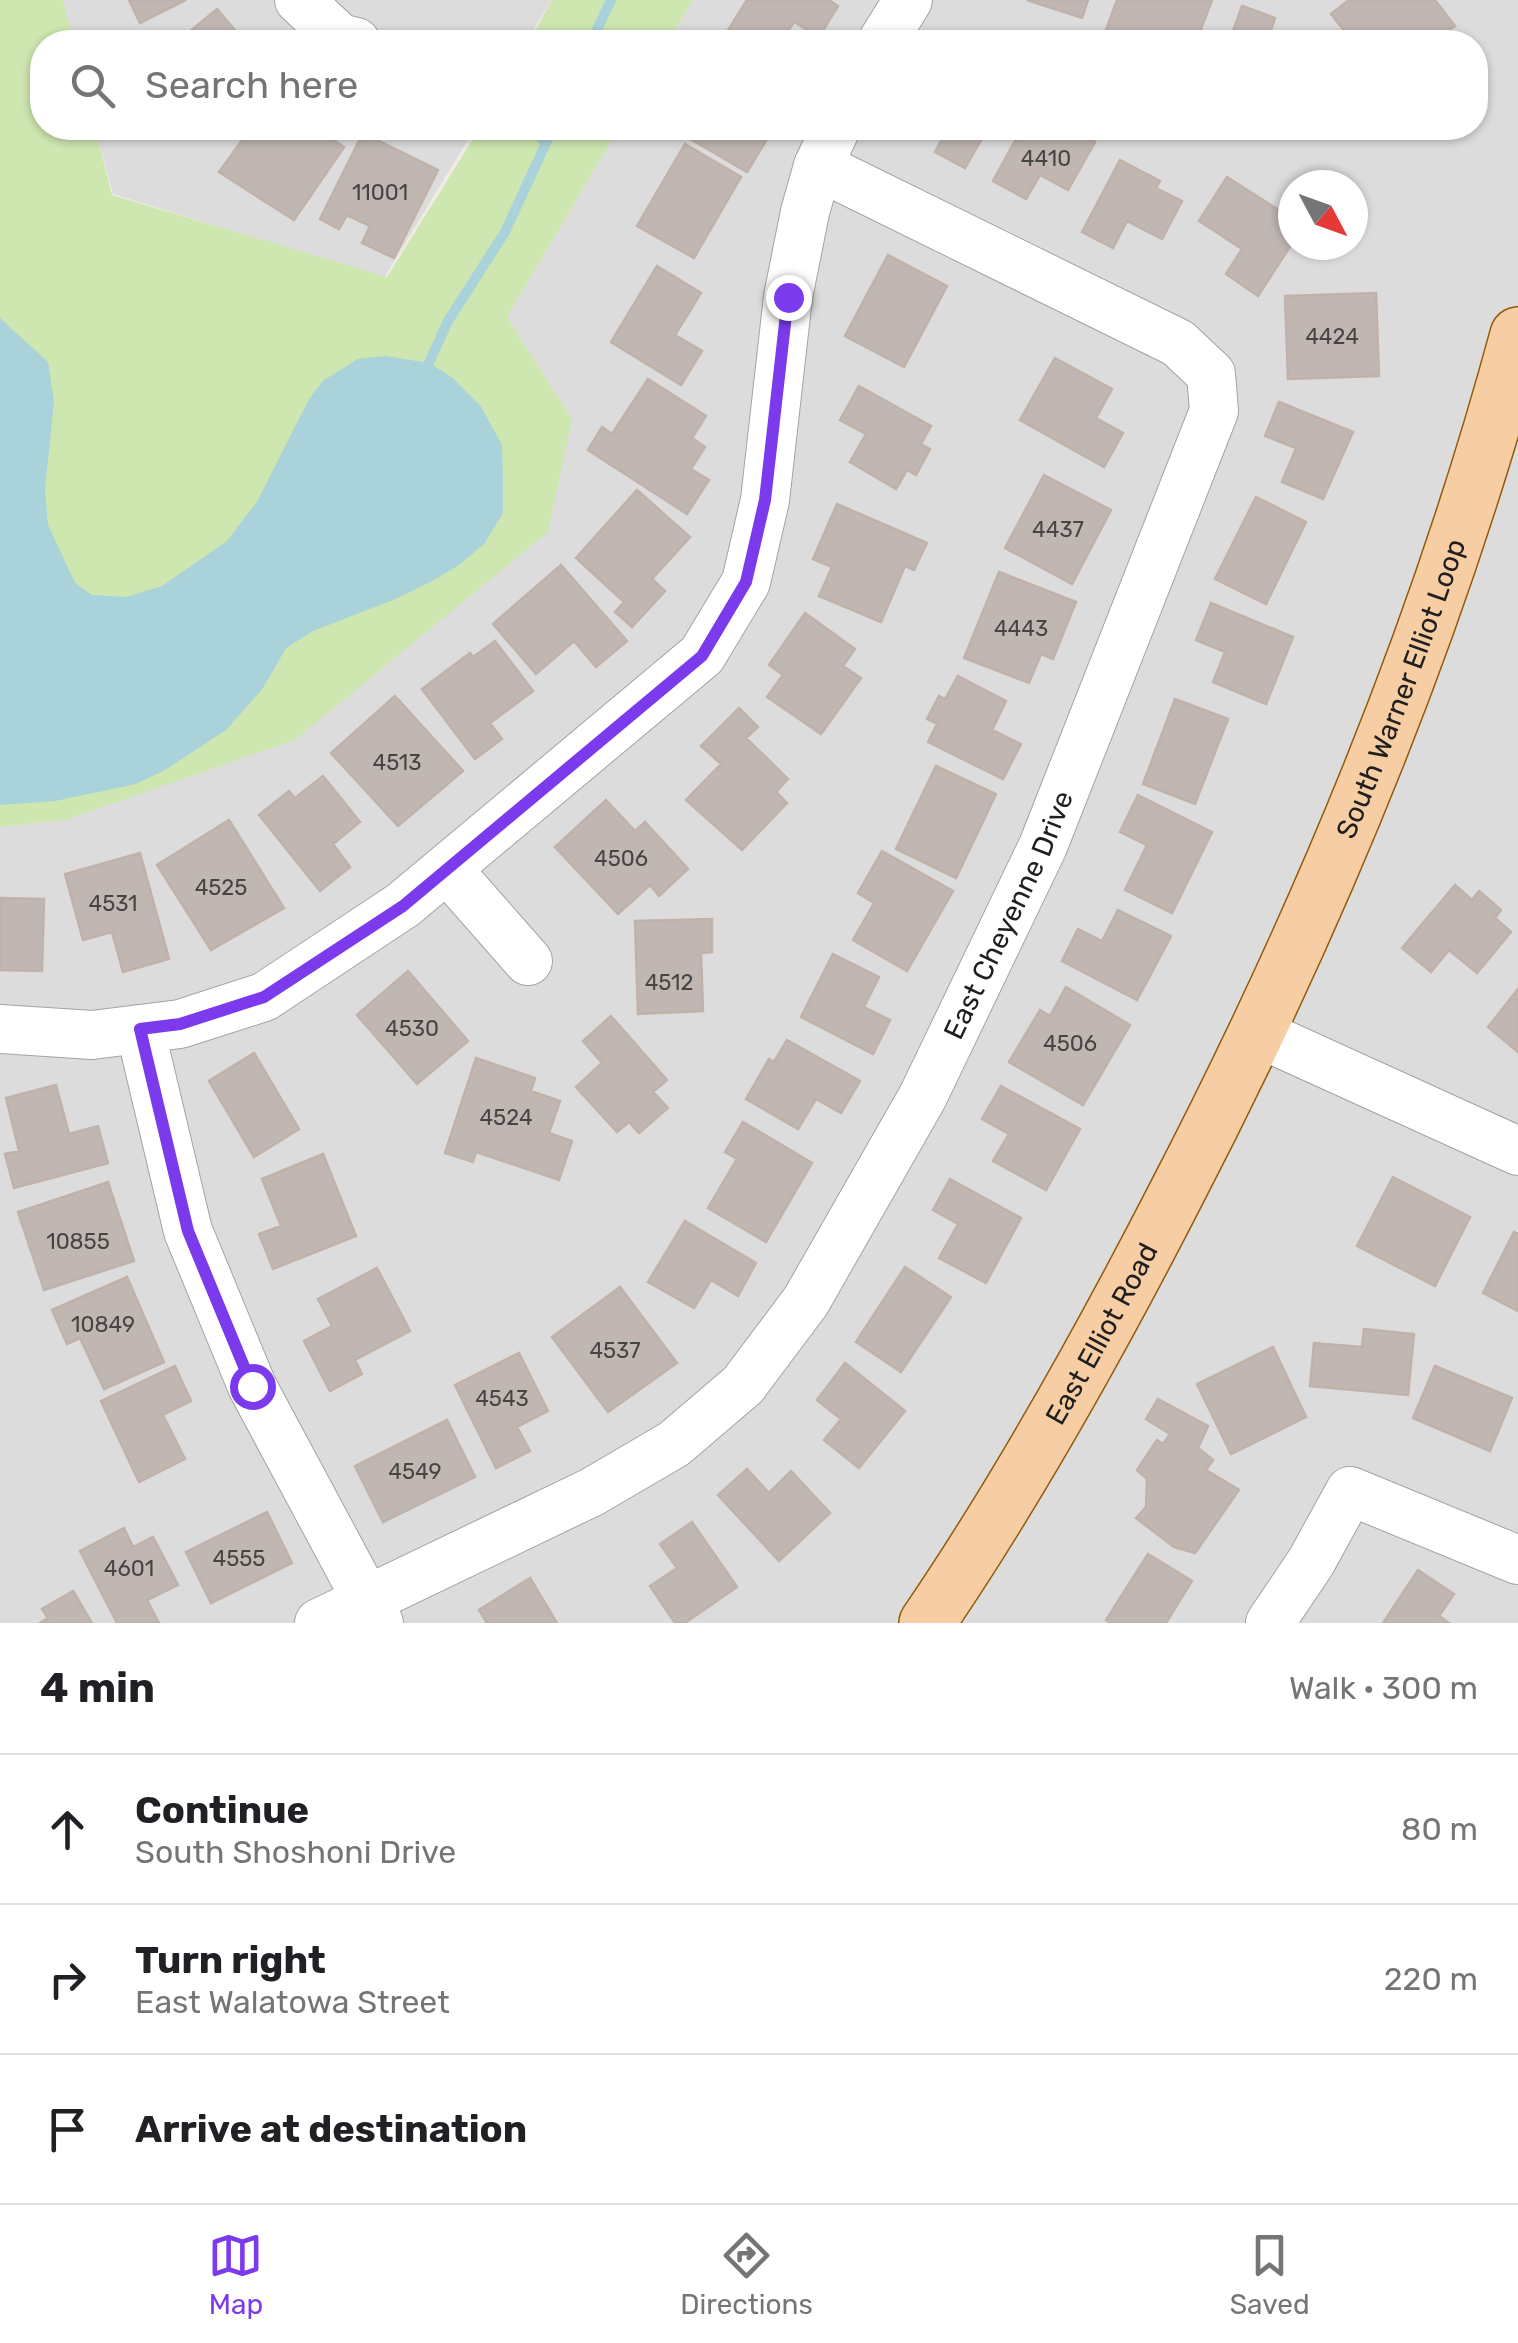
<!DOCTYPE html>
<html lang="en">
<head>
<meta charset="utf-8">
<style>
  :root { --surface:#fff; --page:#f6f6f6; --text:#202124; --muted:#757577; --line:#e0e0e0; --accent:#7c3aed }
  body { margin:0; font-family:Rubik,sans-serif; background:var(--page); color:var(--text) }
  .compass { position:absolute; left:1278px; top:170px; width:90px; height:90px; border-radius:50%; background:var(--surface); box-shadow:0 2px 8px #0004; rotate:131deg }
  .stop { position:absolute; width:30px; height:30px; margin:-22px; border:8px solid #7c3aed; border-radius:50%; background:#fff }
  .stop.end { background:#7c3aed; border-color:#fff; box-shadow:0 2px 10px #0008 }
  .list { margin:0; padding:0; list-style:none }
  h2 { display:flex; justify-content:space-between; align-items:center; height:130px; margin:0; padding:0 40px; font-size:42px }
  h2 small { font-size:32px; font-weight:400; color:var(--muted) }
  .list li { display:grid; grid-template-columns:65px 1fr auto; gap:30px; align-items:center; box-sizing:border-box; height:150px; padding:0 40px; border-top:2px solid var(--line) }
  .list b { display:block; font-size:38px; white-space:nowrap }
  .list p { margin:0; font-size:32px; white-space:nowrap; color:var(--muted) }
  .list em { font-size:32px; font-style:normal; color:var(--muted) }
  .icon { flex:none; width:55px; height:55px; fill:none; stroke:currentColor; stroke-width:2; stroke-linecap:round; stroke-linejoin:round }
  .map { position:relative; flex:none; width:1518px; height:1623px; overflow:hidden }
  .search { position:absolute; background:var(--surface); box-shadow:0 2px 8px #0004; left:30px; right:30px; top:30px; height:110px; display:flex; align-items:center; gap:25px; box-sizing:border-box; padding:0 35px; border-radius:40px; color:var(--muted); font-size:38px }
  .sheet { height:580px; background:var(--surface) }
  nav { display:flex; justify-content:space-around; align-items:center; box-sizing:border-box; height:140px; border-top:2px solid var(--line); background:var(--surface); font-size:28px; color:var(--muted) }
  nav a { display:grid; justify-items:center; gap:5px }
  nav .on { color:var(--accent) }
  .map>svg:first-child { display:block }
  .residential { fill:#dddcdc; fill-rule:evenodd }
  .grass { fill:#cee6af }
  .water { fill:#a9d2da }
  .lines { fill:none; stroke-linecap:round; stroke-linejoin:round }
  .stream { stroke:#a9d2da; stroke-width:10 }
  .building { fill:#c0b7b3; stroke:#c0b2a9; stroke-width:2.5 }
  .minor-casing { stroke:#a3a3a3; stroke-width:50 }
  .major-casing { stroke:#925b09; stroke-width:58 }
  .minor { stroke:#fff; stroke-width:48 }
  .major { stroke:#f7cda4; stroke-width:55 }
  .route { stroke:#7c3aed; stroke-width:12 }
  .labels { text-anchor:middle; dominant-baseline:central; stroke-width:10; stroke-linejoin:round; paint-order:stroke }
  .number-label { font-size:22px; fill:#474544 }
  .street-label { font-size:28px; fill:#1f1f1f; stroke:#fff }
</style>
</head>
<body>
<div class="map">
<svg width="1518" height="1623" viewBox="0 0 1518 1623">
  <rect width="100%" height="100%" fill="#efece6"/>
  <path class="residential" d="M62,0H552L526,42H73Z
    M693,0H1518V1623H0V827L65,820L572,419L507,317L619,128H1476V42H668ZM1293,185H1353V245H1293Z
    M95,128H475L384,278L113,194Z"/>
  <path class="grass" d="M0,0H63L74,42H42V128H95L112,195L387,277L480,128H619L507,317L572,419L548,532L295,740L65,820L0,827Z
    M552,0H693L668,42H529Z"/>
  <path class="water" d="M0,318L48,362L54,402L45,489L48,525L75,583L92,595L126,597L162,586L227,541L258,500L309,399L324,380L358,359L386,356L429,363L453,378L480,405L502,445L503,479V513L484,544L459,565L434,580L398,598L313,631L286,648L263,688L226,730L165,770L136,784L55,801L0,805Z"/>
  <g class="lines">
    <path class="stream" d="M591,42L611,0
      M533,128L546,143
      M424,374L448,321L505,232L553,128"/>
  </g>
  <path class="building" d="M129,0H186L140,23Z
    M747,0H829L838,6L819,37L794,22L781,42H725L722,40Z
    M1027,0H1088L1082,18Z
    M1117,0H1212L1196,42H1107L1102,41Z
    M1349,0H1435L1455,26L1433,42H1353L1331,14Z
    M1242,6L1275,18L1269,36L1287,42H1229Z
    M217,9L245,42H177Z
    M251,128H316L344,147L294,220L219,172Z
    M677,128H748L767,139L747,172L675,130Z
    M948,128H988L965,168L935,152Z
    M1022,128H1079L1076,132L1095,142L1068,190L1040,175L1026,199L993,181Z
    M363,133L438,170L394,258L362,243L370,226L347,215L339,229L320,219Z
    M685,144L741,177L694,258L637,226Z
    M1120,160L1160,181L1156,188L1182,201L1162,239L1127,221L1113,248L1082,232Z
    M1227,177L1293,219V242L1258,296L1226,274L1242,249L1199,221Z
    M888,255L947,286L904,367L845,336Z
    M657,266L701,293L675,335L702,351L681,385L611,342Z
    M1376,293L1379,376L1288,379L1285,296Z
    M1055,358L1112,389L1096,418L1123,433L1104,467L1020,420Z
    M648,379L706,416L692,438L705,447L691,469L709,480L687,514L588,450L602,427L612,434Z
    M859,386L931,426L921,444L930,449L916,475L907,470L896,489L850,462L866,434L840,420Z
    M1279,402L1353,432L1323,499L1282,482L1296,448L1265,436Z
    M1044,475L1111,510L1072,584L1005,548Z
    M637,490L690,537L652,579L665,591L632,627L615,612L624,602L576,558Z
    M1256,497L1306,522L1266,604L1215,579Z
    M837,504L927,543L914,570L905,566L881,622L819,596L832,567L813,559Z
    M561,565L627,641L596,667L574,641L536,674L493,624Z
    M999,572L1076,602L1053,659L1041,654L1029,683L964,658Z
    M1211,603L1293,637L1266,704L1213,682L1225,652L1196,640Z
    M805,613L855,649L843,666L861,678L821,734L767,697L783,675L769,665Z
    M495,641L533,691L490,723L502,739L475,759L422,689L470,653L473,657Z
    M958,676L1006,701L992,730L1021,744L1003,779L928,742L937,724L927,719L939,696L945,699Z
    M395,696L463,771L398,826L331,753Z
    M1175,699L1228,719L1195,804L1143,784Z
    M739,708L758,727L746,738L788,779L776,792L787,803L742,850L686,800L721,764L701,746Z
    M936,766L996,794L956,878L896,849Z
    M323,776L360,822L333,844L350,867L320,891L259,815L289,791L295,798Z
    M1138,795L1212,832L1172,913L1125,890L1147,845L1120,832Z
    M606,800L635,831L645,822L688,869L659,896L650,885L618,914L555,847Z
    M229,820L284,908L211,950L157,865Z
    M882,851L953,891L907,971L853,940L874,903L858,893Z
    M140,853L169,959L123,972L112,932L83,940L65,874Z
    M1455,885L1472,900L1479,891L1501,910L1495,918L1511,932L1477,973L1449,950L1431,972L1402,948Z
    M0,898L44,899L42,971L0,970Z
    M1118,910L1171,936L1137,1000L1062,961L1078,929L1102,941Z
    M712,919V952L701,953L703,1011L638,1014L635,921Z
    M833,954L879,977L864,1007L890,1020L873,1054L801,1017Z
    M408,971L468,1041L417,1084L357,1015Z
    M1066,987L1130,1025L1083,1105L1009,1062L1040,1010L1050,1016Z
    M1518,989V1052L1488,1027Z
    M611,1016L667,1080L653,1092L668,1108L639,1133L629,1122L617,1132L576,1087L602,1063L583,1041Z
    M787,1040L860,1081L841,1113L816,1099L798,1129L746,1099L769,1059L774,1062Z
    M254,1053L299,1129L254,1157L209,1081Z
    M476,1058L535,1078L531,1091L560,1101L549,1133L572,1141L559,1180L476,1152L473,1162L445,1153Z
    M56,1085L69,1134L98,1126L108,1163L14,1188L5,1154L19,1151L6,1098Z
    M1001,1086L1080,1129L1046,1190L993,1161L1009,1134L982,1119Z
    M743,1122L812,1163L766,1242L708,1208L737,1159L725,1152Z
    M323,1154L356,1236L273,1269L259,1234L281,1226L262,1179Z
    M1393,1177L1470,1217L1435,1286L1357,1246Z
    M950,1179L1021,1218L986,1283L939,1258L958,1224L933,1210Z
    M108,1182L134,1261L44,1290L18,1212Z
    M685,1221L756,1263L738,1296L711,1280L694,1308L648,1282Z
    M1514,1232L1518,1234V1311L1483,1293Z
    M905,1267L951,1297L901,1372L856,1342Z
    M377,1268L410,1331L355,1360L362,1374L330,1391L304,1341L332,1326L318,1299Z
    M127,1277L164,1362L104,1389L80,1338L67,1344L52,1310Z
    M620,1287L677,1363L608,1412L552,1337Z
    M1364,1329L1414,1334L1408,1395L1310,1386L1314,1343L1362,1347Z
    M1273,1347L1306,1417L1231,1454L1197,1384Z
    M519,1353L548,1411L517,1427L530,1451L496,1468L455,1385Z
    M845,1363L905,1411L859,1468L824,1440L841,1419L817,1400Z
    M175,1366L191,1401L163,1415L185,1459L139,1482L101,1401Z
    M1435,1366L1512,1398L1490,1451L1413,1418Z
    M1158,1399L1208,1426L1198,1448L1213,1460L1206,1470L1239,1490L1195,1553L1174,1547L1136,1518L1146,1507L1147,1479L1137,1470L1157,1440L1163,1444L1170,1434L1146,1419Z
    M447,1420L475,1477L383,1522L355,1466Z
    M747,1469L769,1493L791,1471L830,1513L779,1561L718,1495Z
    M267,1512L292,1563L211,1603L186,1552Z
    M692,1522L737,1587L685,1623H675L650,1586L677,1568L660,1544Z
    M124,1528L133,1547L153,1537L178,1585L147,1600L159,1623H117L80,1551Z
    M1148,1554L1192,1581L1166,1623H1111L1106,1620Z
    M1418,1570L1454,1594L1439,1616L1449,1623H1383Z
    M530,1578L557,1623H487L479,1610Z
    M73,1591L92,1623H40L48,1618L42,1609Z"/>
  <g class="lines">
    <g class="minor-casing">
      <g id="minor">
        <path d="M299,0L340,38L356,42"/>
        <path d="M882,42L908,0"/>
        <path d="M448,870L528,961"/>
        <path d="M0,1029L92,1035L180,1024L264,997L403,905L702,655L746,582L765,500L788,297L805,212L818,166L836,128"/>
        <path d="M140,1029L188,1231L252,1386L379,1623"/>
        <path d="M1258,1033L1518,1151"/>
        <path id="s1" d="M319,1623L592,1492L674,1444L743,1385L806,1301L923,1096L1043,846L1214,411L1211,374L1178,343L818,166"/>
        <path d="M1270,1623L1311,1562L1350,1491L1518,1560"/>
      </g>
    </g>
    <g class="major-casing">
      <g id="major">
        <path id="s2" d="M927,1623C1019,1488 1099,1344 1174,1198C1317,923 1437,635 1518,335"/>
      </g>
    </g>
    <use href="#minor" class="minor"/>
    <use href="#major" class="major"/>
  </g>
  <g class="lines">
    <path class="route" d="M252,1386L188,1231L140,1029L180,1024L264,997L403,906L702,656L746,582L765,500L788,297"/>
  </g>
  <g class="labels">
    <g class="number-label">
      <text x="1046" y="158">4410</text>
      <text x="380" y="192">11001</text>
      <text x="1332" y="336">4424</text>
      <text x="1058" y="529">4437</text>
      <text x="1021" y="628">4443</text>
      <text x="397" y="762">4513</text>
      <text x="621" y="858">4506</text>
      <text x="221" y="887">4525</text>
      <text x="113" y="903">4531</text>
      <text x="669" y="982">4512</text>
      <text x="412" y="1028">4530</text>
      <text x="1070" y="1043">4506</text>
      <text x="506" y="1117">4524</text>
      <text x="78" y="1241">10855</text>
      <text x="103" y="1324">10849</text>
      <text x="615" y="1350">4537</text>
      <text x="502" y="1398">4543</text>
      <text x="415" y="1471">4549</text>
      <text x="239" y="1558">4555</text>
      <text x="129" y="1568">4601</text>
    </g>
    <g class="street-label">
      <text stroke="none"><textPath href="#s2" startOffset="1050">South Warner Elliot Loop</textPath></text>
      <text stroke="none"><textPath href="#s1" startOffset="1030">East Cheyenne Drive</textPath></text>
      <text stroke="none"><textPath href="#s2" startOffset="338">East Elliot Road</textPath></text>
    </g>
  </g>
</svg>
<svg class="compass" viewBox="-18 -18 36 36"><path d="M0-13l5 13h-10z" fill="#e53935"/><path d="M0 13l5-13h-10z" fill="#757577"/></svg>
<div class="stop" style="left:252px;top:1386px"></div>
<div class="stop end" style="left:788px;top:297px"></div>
<div class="search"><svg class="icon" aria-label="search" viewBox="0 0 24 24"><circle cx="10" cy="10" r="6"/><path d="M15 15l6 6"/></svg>Search here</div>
</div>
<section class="sheet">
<h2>4 min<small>Walk · 300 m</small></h2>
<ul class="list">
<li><svg class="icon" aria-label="ahead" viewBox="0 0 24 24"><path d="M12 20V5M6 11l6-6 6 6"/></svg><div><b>Continue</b><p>South Shoshoni Drive</p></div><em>80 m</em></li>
<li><svg class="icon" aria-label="right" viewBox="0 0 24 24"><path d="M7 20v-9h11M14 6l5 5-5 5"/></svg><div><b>Turn right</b><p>East Walatowa Street</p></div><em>220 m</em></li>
<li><svg class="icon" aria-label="arrive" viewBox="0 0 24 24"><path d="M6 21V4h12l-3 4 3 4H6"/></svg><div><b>Arrive at destination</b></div></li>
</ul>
</section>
<nav>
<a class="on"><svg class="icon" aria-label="map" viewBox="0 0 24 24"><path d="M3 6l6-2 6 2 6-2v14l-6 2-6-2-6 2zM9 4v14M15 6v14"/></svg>Map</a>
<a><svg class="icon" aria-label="directions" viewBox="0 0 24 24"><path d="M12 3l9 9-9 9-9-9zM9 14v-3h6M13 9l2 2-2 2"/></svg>Directions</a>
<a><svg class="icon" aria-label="saved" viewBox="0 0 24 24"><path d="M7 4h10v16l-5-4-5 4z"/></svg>Saved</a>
</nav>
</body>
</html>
